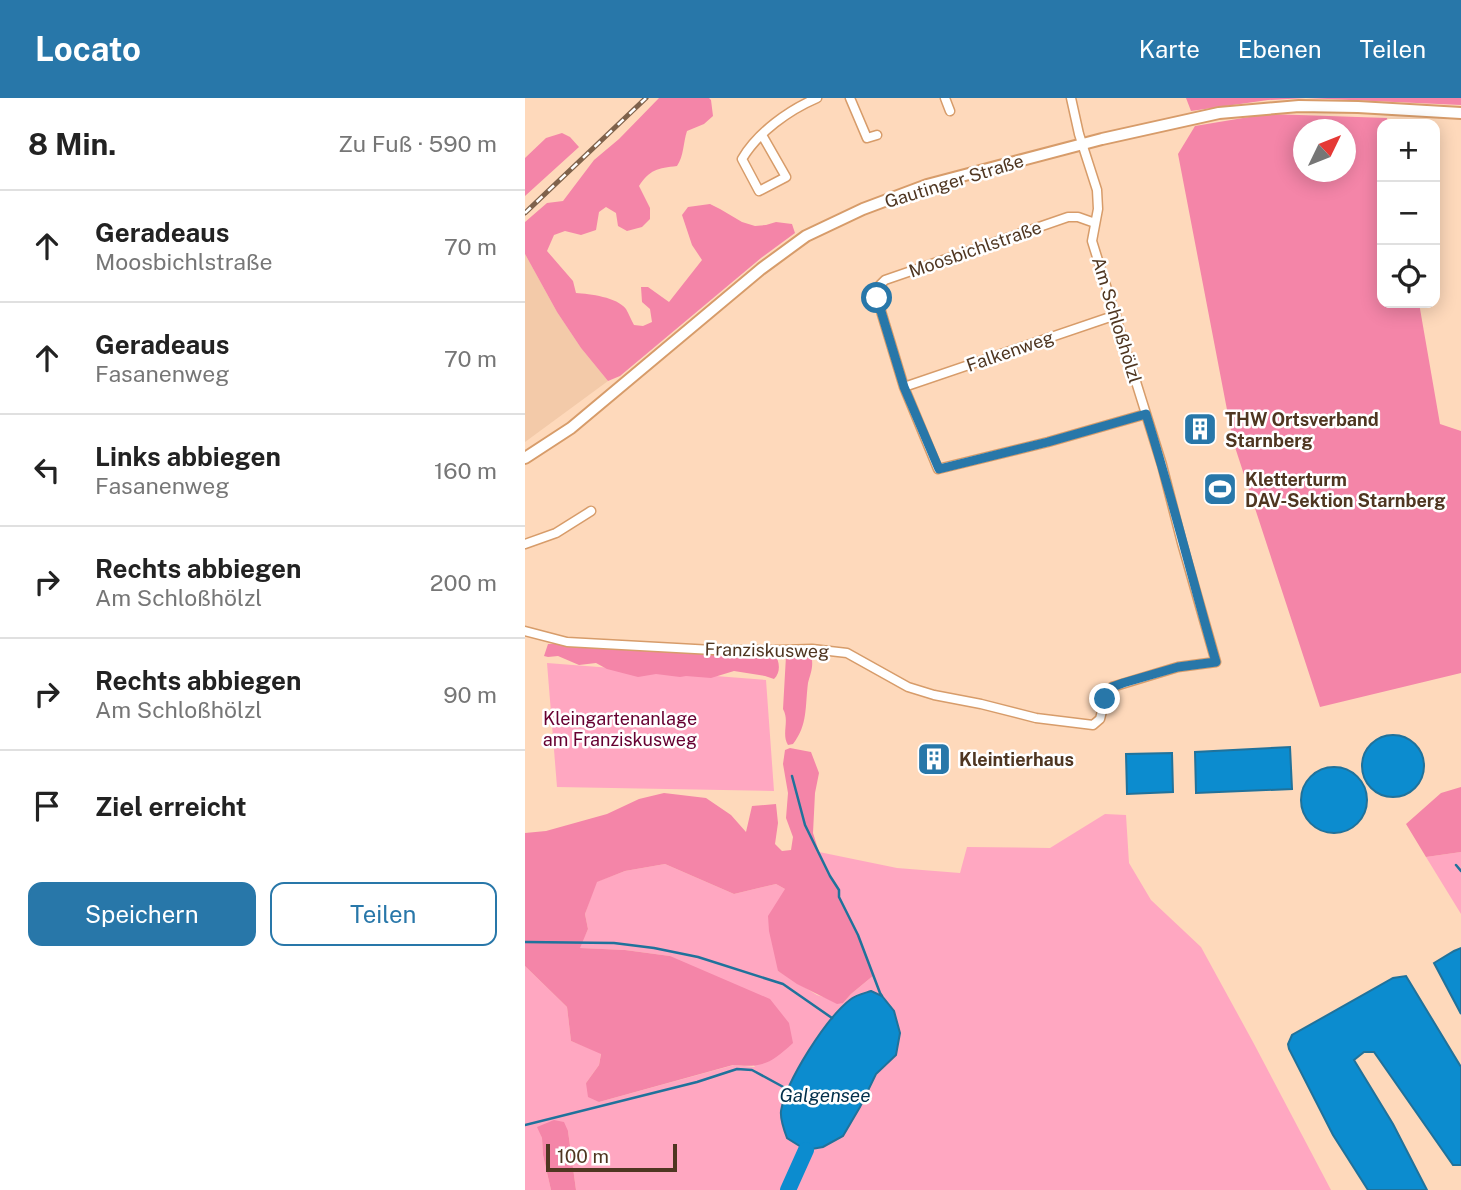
<!DOCTYPE html>
<html lang="de">
<head>
<meta charset="utf-8">
<style>
  :root { --surface:#fff; --page:#f2f2f2; --text:#222; --muted:#767676; --line:#e0e0e0; --accent:#2877a9 }
  body { margin:0; font-family:"Public Sans",sans-serif; background:var(--page); color:var(--text) }
  .controls { position:absolute; right:21px; top:21px; display:grid; overflow:hidden; border-radius:14px; box-shadow:0 4px 18px #0003 }
  .controls button { width:63px; height:63px; display:grid; place-items:center; padding:0; border:0; border-bottom:2px solid var(--line); background:var(--surface); color:var(--text); font:35px sans-serif }
  .compass { position:absolute; left:768px; top:21px; width:63px; height:63px; border-radius:50%; background:var(--surface); box-shadow:0 4px 18px #0003; rotate:47deg }
  .scale { position:absolute; left:21px; bottom:18px; width:131px; box-sizing:border-box; padding-left:7px; border:4px solid #4f3621; border-top:0; font-size:19px; line-height:24px; white-space:nowrap; color:#4f3621; -webkit-text-stroke:5px #fff; paint-order:stroke }
  .stop { position:absolute; width:21px; height:21px; margin:-16px; border:5px solid #2877a9; border-radius:50%; background:#fff }
  .stop.end { background:#2877a9; border-color:#fff; box-shadow:0 2px 7px #0008 }
  .list { margin:0; padding:0; list-style:none }
  h2 { display:flex; justify-content:space-between; align-items:center; height:91px; margin:0; padding:0 28px; font-size:30px }
  h2 small { font-size:23px; font-weight:400; color:var(--muted) }
  .list li { display:grid; grid-template-columns:46px 1fr auto; gap:21px; align-items:center; box-sizing:border-box; height:112px; padding:0 28px; border-top:2px solid var(--line) }
  .list b { display:block; font-size:26px; white-space:nowrap }
  .list p { margin:0; font-size:23px; white-space:nowrap; color:var(--muted) }
  .list em { font-size:23px; font-style:normal; color:var(--muted) }
  .actions { display:flex; gap:14px; padding:21px 28px }
  .actions a { flex:1; padding:16px 0; border:2px solid var(--accent); border-radius:14px; text-align:center; font-size:24px; color:var(--accent) }
  .actions .main { background:var(--accent); color:#fff }
  .icon { flex:none; width:38px; height:38px; fill:none; stroke:currentColor; stroke-width:2; stroke-linecap:round; stroke-linejoin:round }
  .map { position:relative; flex:none; width:936px; height:1092px; overflow:hidden }
  header { display:flex; align-items:center; gap:42px; box-sizing:border-box; height:98px; padding:0 35px; background:var(--accent); color:#fff }
  header strong { font-size:33px }
  nav { display:flex; gap:38px; margin-inline-start:auto; font-size:24px }
  main { display:flex }
  aside { flex:1; background:var(--surface) }
  .map>svg:first-child { display:block }
  .built { fill:#f3caa9 }
  .green { fill:#ffa7c1; fill-rule:evenodd }
  .forest { fill:#f485a8; fill-rule:evenodd }
  .water { fill:#0c8ccf; stroke:#20729b; stroke-width:2 }
  .lines { fill:none; stroke-linecap:round; stroke-linejoin:round }
  .stream { stroke:#20729b; stroke-width:2.5 }
  .river { stroke:#0c8ccf; stroke-width:16 }
  .minor-casing { stroke:#d79c6a; stroke-width:11 }
  .secondary-casing { stroke:#d79c6a; stroke-width:14 }
  .minor { stroke:#fff; stroke-width:8 }
  .secondary { stroke:#fff; stroke-width:10 }
  .rail-casing { stroke:#7f624b; stroke-width:5 }
  .rail { stroke:#fff; stroke-width:2.5; stroke-dasharray:8; stroke-linecap:butt }
  .route { stroke:#2877a9; stroke-width:9 }
  .labels { text-anchor:middle; dominant-baseline:central; stroke-width:5; stroke-linejoin:round; paint-order:stroke }
  .street-label { font-size:18px; fill:#4f3621; stroke:#fff }
  .poi-label { font-size:18px; font-weight:bold; fill:#4f3621; stroke:#fff; text-anchor:start }
  .park-label { font-size:18px; fill:#660031; stroke:#fff }
  .water-label { font-size:19px; font-style:italic; fill:#01304b; stroke:#fff }
</style>
</head>
<body>
<header>
<strong>Locato</strong>
<nav><a>Karte</a><a>Ebenen</a><a>Teilen</a></nav>
</header>
<main>
<aside>
<h2>8 Min.<small>Zu Fuß · 590 m</small></h2>
<ul class="list">
<li><svg class="icon" aria-label="ahead" viewBox="0 0 24 24"><path d="M12 20V5M6 11l6-6 6 6"/></svg><div><b>Geradeaus</b><p>Moosbichlstraße</p></div><em>70 m</em></li>
<li><svg class="icon" aria-label="ahead" viewBox="0 0 24 24"><path d="M12 20V5M6 11l6-6 6 6"/></svg><div><b>Geradeaus</b><p>Fasanenweg</p></div><em>70 m</em></li>
<li><svg class="icon" aria-label="left" viewBox="0 0 24 24"><path d="M17 20v-9H6M10 6l-5 5 5 5"/></svg><div><b>Links abbiegen</b><p>Fasanenweg</p></div><em>160 m</em></li>
<li><svg class="icon" aria-label="right" viewBox="0 0 24 24"><path d="M7 20v-9h11M14 6l5 5-5 5"/></svg><div><b>Rechts abbiegen</b><p>Am Schloßhölzl</p></div><em>200 m</em></li>
<li><svg class="icon" aria-label="right" viewBox="0 0 24 24"><path d="M7 20v-9h11M14 6l5 5-5 5"/></svg><div><b>Rechts abbiegen</b><p>Am Schloßhölzl</p></div><em>90 m</em></li>
<li><svg class="icon" aria-label="arrive" viewBox="0 0 24 24"><path d="M6 21V4h12l-3 4 3 4H6"/></svg><div><b>Ziel erreicht</b></div></li>
</ul>
<div class="actions"><a class="main">Speichern</a><a>Teilen</a></div>
</aside>
<div class="map">
<svg width="936" height="1092" viewBox="0 0 936 1092">
  <rect width="100%" height="100%" fill="#fed9bb"/>
  <path class="built" d="M0,156L32,214L56,250L83,283L0,344Z"/>
  <path class="green" d="M22,565L241,582L249,693L32,689Z
    M580,716L601,717L604,765L626,802L676,849L728,944L806,1092H51L43,1033L13,1029L17,1040L18,1057L26,1092H0V868L42,909L46,943L76,955L74,967L61,985L74,1004L209,967L230,969L145,858L100,852L54,850L63,831L60,816L71,784L100,773L140,766L209,796L251,786L260,791L253,873L292,897L318,905L326,896L349,877L333,837L314,799C314,789 299,765 294,754L372,770L435,775L442,749L525,750ZM307,920L371,957L351,976L335,1009L318,1038L255,1016L263,989L283,954Z
    M936,754V816L901,759Z"/>
  <path class="forest" d="M134,0H184L186,2L188,18L179,26L162,33C158,45 159,58 152,68C133,70 124,72 114,88L125,110V121L117,129L102,133L93,128L91,115L81,109L74,114L71,132L56,137L40,133L29,137L22,153L48,183L51,195C65,196 92,199 101,211C104,216 106,222 109,227L118,228L127,224L125,211L117,204L116,189H123L144,204L177,162L167,147L157,117L163,109L185,106L195,111L217,124L230,128L241,127L251,124L267,126L270,135L236,160L95,278L83,283L56,250L32,214L0,156V124L22,105L38,103L69,62L94,41Z
    M661,0H936V7L781,0L743,2L666,13Z
    M742,16L862,20L863,26H857V205H894L915,326L936,333V575L795,609L708,343L653,56L670,28ZM778,32H820V74H778Z
    M37,35L45,39L54,49L0,98V60L21,40Z
    M23,546H67L249,556C255,562 256,575 249,581L240,578L209,573L186,580L161,578L155,579L131,576L113,579L82,571L71,565L54,567L33,558L23,559L19,558Z
    M269,555L280,557L287,562C288,571 285,577 283,585C280,608 283,627 268,646L263,647C256,636 265,623 258,611L261,558Z
    M265,650L286,654L294,675L290,695L288,735L294,754L305,778L314,792V799L333,837L349,877L326,896L318,905L312,906L272,886L253,873L244,833L243,818L260,791L251,786L209,796L140,766L100,773L72,784L60,816L63,831L55,850L100,852L145,858L245,901L264,925L268,945C246,965 239,970 208,967L74,1004L63,999L61,985L74,967L76,956L46,943L42,909L0,868V735L21,733L82,716L114,701L139,695L181,700L206,717L221,734L227,708L251,706L253,725L250,746L257,753L266,752L268,739L261,720L263,695L258,666L260,652Z
    M936,689V754L901,759L881,726L916,695Z
    M29,1022L39,1024L43,1033L51,1092H26L18,1057L17,1040L12,1029Z"/>
  <path class="water" d="M837 668a31 31 0 1 1 62 0a31 31 0 1 1-62 0Z
    M765,649L767,691L671,695L670,654Z
    M647,655L648,694L602,696L601,656Z
    M776 702a33 33 0 1 1 66 0a33 33 0 1 1-66 0Z
    M936,850V916L909,865L929,853Z
    M881,878L936,969V1067H928L849,954H839L829,962L868,1026L902,1092H843L808,1037L764,951L763,946L767,937L868,880Z
    M346,893L357,898L369,913L375,935L371,957L351,976L335,1009L318,1038L298,1049L281,1052L262,1040C259,1032 255,1021 256,1013C261,983 301,920 326,901C331,897 340,895 346,893Z"/>
  <g class="lines">
    <path class="stream" d="M267,678L280,727L305,778L314,792V799L333,837L355,895L357,898
      M931,767L936,773
      M0,844L89,845L129,850L173,859L258,886L307,920
      M0,1027L172,984L212,971L227,972L262,991"/>
    <path class="river" d="M263,1092L281,1052"/>
    <g class="minor-casing">
      <path id="minor" d="M325,0L342,40L352,37
        M420,0L425,13
        M237,37L261,79L234,93L217,61C233,34 264,12 292,0
        M570,125L553,119H543L360,182L353,189L352,200L379,289L413,371L523,344L621,316
        M379,289L591,217
        M0,446L31,435L66,413
        M0,533L42,544L188,552H256L287,551L322,555L383,589L409,597L456,606L511,620L568,627L575,621L580,601L587,589L653,569L691,564L657,445L637,367L567,143L573,111L572,92L554,36L546,0"/>
    </g>
    <g class="secondary-casing">
      <path id="secondary" d="M0,360L46,330L236,171L281,138L338,111L402,87L577,41L694,15L774,8L833,9L936,15"/>
    </g>
    <use href="#minor" class="minor"/>
    <use href="#secondary" class="secondary"/>
    <g class="rail-casing">
      <path id="rail" d="M0,115L121,0"/>
    </g>
    <use href="#rail" class="rail"/>
  </g>
  <g class="lines">
    <path class="route" d="M352,200L379,289L414,371L523,344L621,316C647,398 667,481 691,564L653,569L598,585L587,589L580,601"/>
  </g>
  <defs>
    <g id="building-square" transform="scale(1.75)"><rect x="-9" y="-9" width="18" height="18" rx="4" fill="#2877a9" stroke="#fff"/><path d="M-4-6H4V6H1V3H-1V6H-4ZM-2.5-4.3h1.7v1.8h-1.7ZM.8-4.3h1.7v1.8H.8ZM-2.5-1h1.7V.8h-1.7ZM.8-1h1.7V.8H.8Z" fill="#fff"/></g>
    <g id="stadium-square" transform="scale(1.75)"><rect x="-9" y="-9" width="18" height="18" rx="4" fill="#2877a9" stroke="#fff"/><path d="M0-5a6.5 5 0 1 0 0 10a6.5 5 0 1 0 0-10ZM-3.5-1.8h7v3.6h-7Z" fill="#fff"/></g>
  </defs>
  <g fill-rule="evenodd">
    <use href="#building-square" x="675" y="331"/>
    <use href="#stadium-square" x="695" y="391"/>
    <use href="#building-square" x="409" y="661"/>
  </g>
  <g class="labels">
    <g class="street-label">
      <text transform="translate(429 83) rotate(-17)">Gautinger Straße</text>
      <text transform="translate(450 151) rotate(-19)">Moosbichlstraße</text>
      <text transform="translate(592 222) rotate(73)">Am Schloßhölzl</text>
      <text transform="translate(485 253) rotate(-19)">Falkenweg</text>
      <text transform="translate(242 552) rotate(1)">Franziskusweg</text>
    </g>
    <g class="poi-label">
      <text x="700" y="321">THW Ortsverband<tspan x="700" dy="21">Starnberg</tspan></text>
      <text x="720" y="381">Kletterturm<tspan x="720" dy="21">DAV-Sektion Starnberg</tspan></text>
      <text x="434" y="661">Kleintierhaus</text>
    </g>
    <g class="park-label">
      <text x="95" y="620">Kleingartenanlage<tspan x="95" dy="21">am Franziskusweg</tspan></text>
    </g>
    <g class="water-label">
      <text x="300" y="997">Galgensee</text>
    </g>
  </g>
</svg>
<div class="controls">
<button>+</button>
<button>−</button>
<button><svg class="icon" aria-label="locate" viewBox="0 0 24 24"><circle cx="12" cy="12" r="6"/><path d="M12 2v4M12 18v4M2 12h4M18 12h4"/></svg></button>
</div>
<svg class="compass" viewBox="-18 -18 36 36"><path d="M0-13l5 13h-10z" fill="#e53935"/><path d="M0 13l5-13h-10z" fill="#767676"/></svg>
<div class="scale">100 m</div>
<div class="stop" style="left:352px;top:200px"></div>
<div class="stop end" style="left:580px;top:601px"></div>
</div>
</main>
</body>
</html>
